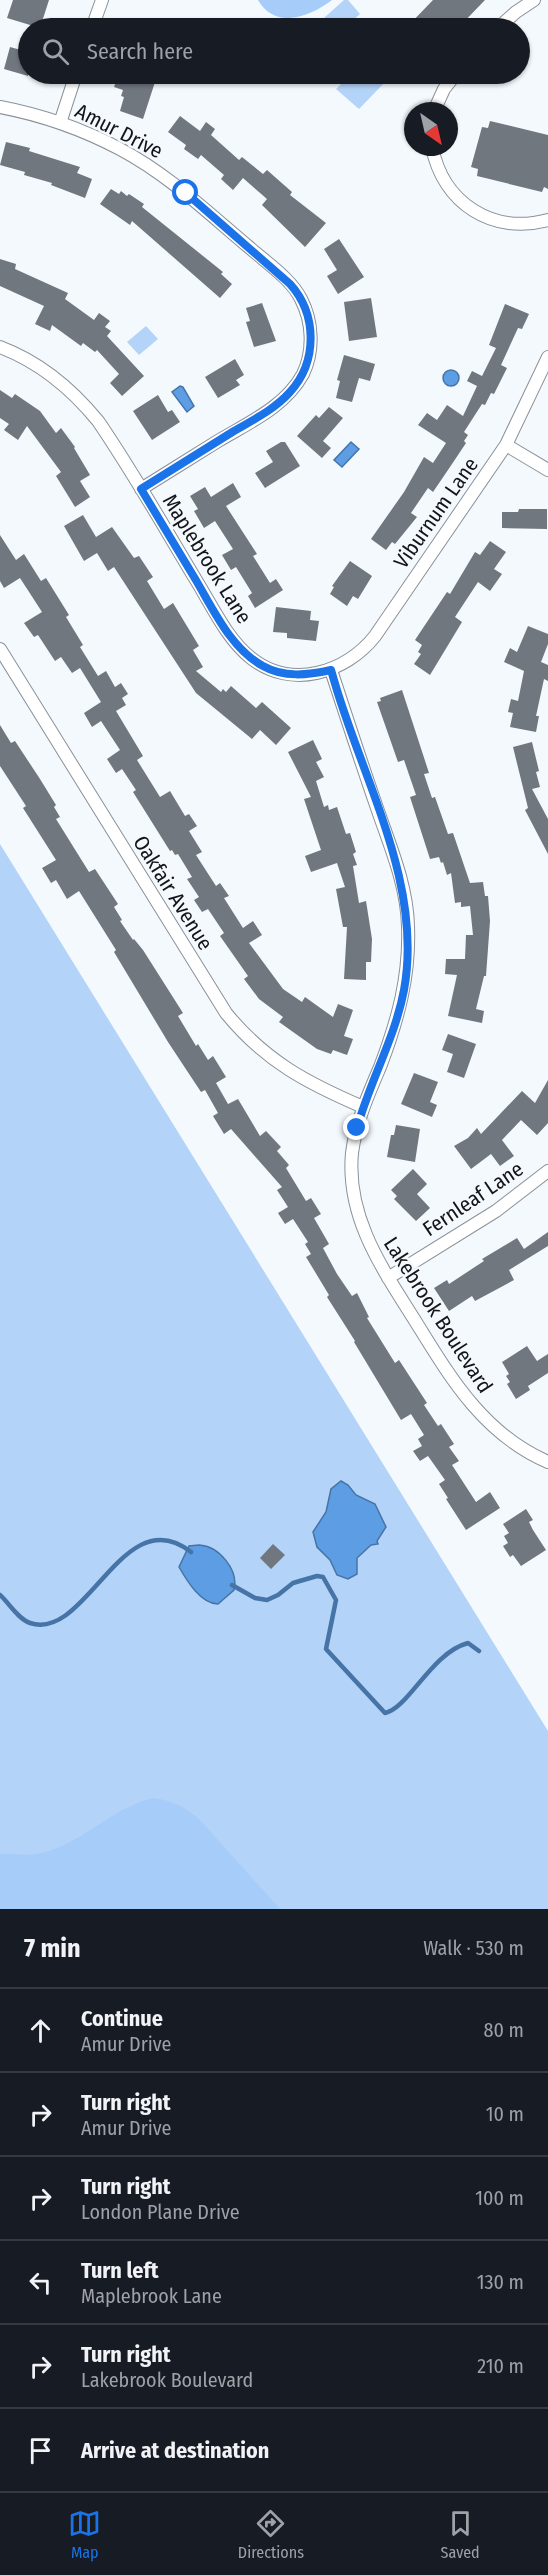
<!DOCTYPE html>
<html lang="en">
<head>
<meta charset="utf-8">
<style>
  :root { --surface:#171b24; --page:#20242c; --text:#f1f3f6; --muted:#9ea1a6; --line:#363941; --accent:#1a73e8 }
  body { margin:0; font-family:"Fira Sans Condensed",sans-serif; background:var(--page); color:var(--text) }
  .compass { position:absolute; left:404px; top:102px; width:54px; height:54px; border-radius:50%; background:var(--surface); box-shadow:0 2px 4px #0004; rotate:146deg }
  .stop { position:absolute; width:18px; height:18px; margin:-14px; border:4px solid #1a73e8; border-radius:50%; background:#fff }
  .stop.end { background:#1a73e8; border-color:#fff; box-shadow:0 2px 6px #0008 }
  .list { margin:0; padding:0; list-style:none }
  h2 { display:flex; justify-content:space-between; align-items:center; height:78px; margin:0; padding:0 24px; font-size:26px }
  h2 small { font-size:20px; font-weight:400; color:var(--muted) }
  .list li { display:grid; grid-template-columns:39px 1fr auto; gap:18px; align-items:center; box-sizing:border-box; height:84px; padding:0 24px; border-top:2px solid var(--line) }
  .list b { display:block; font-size:22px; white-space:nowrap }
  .list p { margin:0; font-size:20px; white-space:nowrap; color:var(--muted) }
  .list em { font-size:20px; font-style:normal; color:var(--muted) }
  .icon { flex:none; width:33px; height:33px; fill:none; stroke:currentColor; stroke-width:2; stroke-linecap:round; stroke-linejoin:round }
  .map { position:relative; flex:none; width:548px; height:1909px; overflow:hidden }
  .search { position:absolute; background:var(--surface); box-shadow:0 2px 4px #0004; left:18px; right:18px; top:18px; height:66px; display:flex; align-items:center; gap:15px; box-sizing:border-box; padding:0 21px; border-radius:33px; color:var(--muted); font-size:22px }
  .sheet { height:582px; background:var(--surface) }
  nav { display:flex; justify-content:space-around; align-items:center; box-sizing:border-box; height:84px; border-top:2px solid var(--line); background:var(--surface); font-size:16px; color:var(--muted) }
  nav a { display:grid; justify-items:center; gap:3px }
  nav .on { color:var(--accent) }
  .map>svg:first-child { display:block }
  .green { fill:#b4d3f8 }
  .forest { fill:#a6ccf9 }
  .water { fill:#5d9de4; stroke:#4674a6; stroke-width:1.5 }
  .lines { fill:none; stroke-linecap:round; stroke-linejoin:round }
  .stream { stroke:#4674a6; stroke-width:4.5 }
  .building { fill:#71777f }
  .minor-casing { stroke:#8a9199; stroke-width:14 }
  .minor { stroke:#fff; stroke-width:12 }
  .route { stroke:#1a73e8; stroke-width:8 }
  .labels { text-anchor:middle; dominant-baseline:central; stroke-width:5; stroke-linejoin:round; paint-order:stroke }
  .street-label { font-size:21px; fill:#121417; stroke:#f4f9fe }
</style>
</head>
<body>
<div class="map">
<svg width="548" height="1909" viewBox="0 0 548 1909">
  <rect width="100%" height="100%" fill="#f4f9fe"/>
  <path class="green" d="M344,0H348L360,14L344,28H316L315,26Z
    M351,74H386L390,77L359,109L336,89Z
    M146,326L158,339L139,355L127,342Z
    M0,844L548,1731V1909H0Z"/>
  <path class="forest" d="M258,0H332C310,17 275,30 258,0Z
    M153,1798C172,1800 184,1807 199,1819L280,1909H0V1854C12,1853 25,1856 37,1854C80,1846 111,1808 153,1798Z"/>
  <path class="water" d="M443 378a8 8 0 1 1 16 0a8 8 0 1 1-16 0Z
    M180,386L183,387L194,406L187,412L172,392Z
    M351,442L359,449L342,467L334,460Z
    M341,1481L348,1485L356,1495L375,1504L386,1527L377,1541L378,1544L371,1545L357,1558V1574L348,1579L337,1575L330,1560L317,1547L313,1532L326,1512L331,1489Z
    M199,1545C219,1546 239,1570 234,1590L218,1604C201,1604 187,1581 179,1567L189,1546Z"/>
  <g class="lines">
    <path class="stream" d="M232,1585L255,1598L267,1600L278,1595L293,1583L317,1576L323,1577L336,1600L326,1649L385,1713C409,1708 431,1653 468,1643L479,1651
      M0,1595C9,1603 18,1619 30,1623C87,1642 123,1498 191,1552"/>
  </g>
  <path class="building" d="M13,0H49L40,28L7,18Z
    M433,0H485L458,28H406Z
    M10,47L28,52V76L4,69Z
    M119,74L155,82L143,119L120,111L124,97L121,96L123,90L114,87Z
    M180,116L200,131L206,122L215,129L211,135L239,160L242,157L263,174L267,170L292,192L290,195L326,223L305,247L262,205L267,199L243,178L233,190L221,179L224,175L201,155L198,159L184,149L186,145L168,132Z
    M490,121L548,135V189L544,187L542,192L477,176L478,169L471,167L482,127L488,128Z
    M6,142L30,148L29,151L80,167L77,173L92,179L85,198L51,185L52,183L24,175L25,172L0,165Z
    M111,189L119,194L121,191L127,196L129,194L144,204L142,207L223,272L221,274L232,284L220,298L132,221L130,225L100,204Z
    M339,239L364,277L338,294L327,276L337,270L324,249Z
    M0,259L16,264L15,269L68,293L65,299L94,320L99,313L110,321L105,327L111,331L107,336L144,376L122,396L110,383L119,374L97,350L95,352L83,343L81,346L52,325L50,331L35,324L44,306L0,286Z
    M371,298L377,337L349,341L344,302Z
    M262,303L276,341L254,347L246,322L250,321L246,308Z
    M505,304L529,314L522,329L518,328L501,365L507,368L494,394L491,393L485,405L482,404L464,432L468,435L464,441L466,443L450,467L433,492L428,488L411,513L417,517L395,544L392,542L386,550L371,539L404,492L424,457L433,463L446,443L418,425L427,413L437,420L447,405L463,416L477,386L467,381L472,371L482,376L496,348L489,345Z
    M344,355L375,364L370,381L359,378L352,402L336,398L340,381L337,380Z
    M235,359L244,375L236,380L240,385L218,398L205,377Z
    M0,390L12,398L15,394L40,411L56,433L61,428L75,447L74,448L90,475L80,481L90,497L75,507L56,476L61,472L27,426L18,440L4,430L9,424L0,418Z
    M158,395L168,412L172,410L180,422L152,440L133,411Z
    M329,407L343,418L323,441L331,448L322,458L297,436L316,415L319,418Z
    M281,442H285L300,466L265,488L255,473L273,462L266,451Z
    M233,483L241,497L226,506L257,554L253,556L270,583L276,579L283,590L255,608L248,596L252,593L236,567L231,570L222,555L233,549L215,521L204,528L194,511L198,509L190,496L205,487L211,497Z
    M519,509H547V529L502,528V512H518Z
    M83,515L96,537L112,527L134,558L139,556L153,577L147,581L164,609L173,603L199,646L193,650L203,667L196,671L221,692L223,689L226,692L231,686L256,708L262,702L291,728L276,745L260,730L252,739L196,693L114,567L108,571L97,553L84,561L64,526Z
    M0,535L16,560L24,554L41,581L46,578L69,615L66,617L83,645L80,647L98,676L106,671L115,687L121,683L128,694L122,698L126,705L116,711L143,756L137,760L160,797L170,791L185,816L189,814L197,826L189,831L202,852L196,855L216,886L220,883L229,896L224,898L243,928L253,921L262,935L249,943L283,989L302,1002L305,997L333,1017L338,1004L353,1010L344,1036L353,1039L347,1055L333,1050L331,1054L317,1049L279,1022L283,1017L259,999L244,979L248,976L220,936L224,933L208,909L202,912L194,900L199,897L187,879L192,877L178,854L175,855L172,850L170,851L133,792L136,790L122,769L116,773L107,759L120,750L101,721L92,727L84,713L101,702L80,668L72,673L61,657L55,661L38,635L34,637L24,623L42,612L20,578L4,588L0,581Z
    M490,541L506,552L494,569L502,574L490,591L478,582L455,617L462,622L430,675L414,664L421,654L418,652L422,645L415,640L447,592L450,594L475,552L480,555Z
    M350,561L372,576L358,599L353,596L347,606L330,594L334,587L332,586Z
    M276,607L311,611L310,620L319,621L316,641L287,638V633L273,632Z
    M528,626L548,634V644L541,662L548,665V681L544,679L536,716H539L536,732L510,727L513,713L508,712L511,699L518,701L524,671L504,662L510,648L517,652Z
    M402,690L429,773L424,774L432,798L435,797L448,834L453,833L470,883L483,882L485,896H488L490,921L486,976H484L476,1009L484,1011L482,1023L448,1016L457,975L445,974L446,959H465L466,935H473L470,906L461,907V902L455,903L451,873L447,875L443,862L441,863L439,857L430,859L410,797L416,795L404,760L398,762L377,702L381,701L380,698Z
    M0,725L11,743L15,741L40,779L56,805L54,807L60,817L56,819L89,872L95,869L118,904L114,907L122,920L120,921L133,940L134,939L143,950L183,1013L178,1016L196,1046L198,1044L208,1060L213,1056L226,1077L216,1083L228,1104L238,1099L260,1136L266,1131L281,1147L277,1151L289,1165L286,1168L306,1201L311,1198L321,1214L314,1218L329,1244L323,1248L337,1274L352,1296L357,1293L369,1317L367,1318L395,1363L399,1360L427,1403L424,1405L438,1426L441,1424L454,1444L449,1447L459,1461L452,1465L476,1502L490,1492L500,1508L466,1530L446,1499L448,1498L439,1484L445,1480L428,1456L420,1461L413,1451L422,1446L418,1439L424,1435L411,1414L401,1420L354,1342L355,1341L327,1297L329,1295L306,1257L311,1254L305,1244L308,1242L293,1219L285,1224L278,1213L288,1207L277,1190L282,1187L231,1129L224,1134L213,1116L218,1113L205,1090L201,1092L168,1042L114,952L116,950L79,891L67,899L56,880L51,883L42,868L56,860L23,808L26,806L0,766Z
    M313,740L322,759L316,762L324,777L316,781L324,807L328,805L329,810L337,807L346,834L350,833L356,852L353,854L357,865L353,866L359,903L366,901L372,939L371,962H366V980L344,979L347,927H343L336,889L345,887L337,863L311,872L305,856L321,850L304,799L311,797L288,752Z
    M532,742L539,771L536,772L540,787L532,789L548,819V854L525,810L528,808L513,747Z
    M448,1034L476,1044L464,1078L447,1072L453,1054L442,1050Z
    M414,1073L438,1082L430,1102L437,1105L432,1117L401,1104Z
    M548,1080V1123L537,1135L521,1120L502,1140L514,1156L500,1166L491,1154L471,1169L454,1146L468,1138L477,1128L481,1134L522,1091L535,1103Z
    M396,1125L420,1129L415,1162L387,1157L391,1135H394Z
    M413,1169L427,1184L417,1194L430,1208L416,1221L394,1199L397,1196L391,1190Z
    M548,1232V1246L509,1270L514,1280L475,1301L472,1296L449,1311L434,1288L447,1280L449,1284L484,1261L482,1259L517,1238L524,1249Z
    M527,1346L537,1361L548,1354V1373L528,1386L530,1390L516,1399L507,1384L510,1382L506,1376L509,1374L502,1362Z
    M526,1509L533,1520L529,1522L533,1530L546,1550L521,1566L513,1555L510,1557L503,1546L508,1543L504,1536L509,1533L503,1524Z
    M273,1544L285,1555L271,1569L260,1558Z"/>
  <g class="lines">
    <g class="minor-casing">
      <path id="minor" d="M92,28L102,0
        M498,28L516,12L534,0
        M0,107C42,115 82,129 120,149C169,175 208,213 250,248C267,263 291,279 301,299C313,322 314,351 303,374C285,407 248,423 218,441C192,457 167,473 141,489
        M434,111L444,89L456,74
        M60,123L76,74
        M432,147C443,203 492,235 548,220
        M0,347C40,362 71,388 98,421C133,472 164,527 196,580C212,606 227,639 251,658C291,690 346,673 375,636L506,445L548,357
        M506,445L548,470
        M0,649L226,1013C265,1061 307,1083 363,1107
        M331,670C346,716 361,762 377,808C390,846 407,885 408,926C410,976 398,1020 380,1067C368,1095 356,1122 352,1153C346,1217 382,1268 414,1319C450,1377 483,1434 548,1462
        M388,1278L496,1211L548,1171"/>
    </g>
    <use href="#minor" class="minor"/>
  </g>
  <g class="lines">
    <path class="route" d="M186,193L290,284C317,314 318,361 290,392C275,409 253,420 234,431C203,450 172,470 141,489C157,516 174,544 191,572C211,604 229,648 263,666C284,678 308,675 331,670L336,687C365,784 423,886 404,990C395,1038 370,1081 357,1128"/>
  </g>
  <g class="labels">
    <g class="street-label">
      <text transform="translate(119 131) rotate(27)">Amur Drive</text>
      <text transform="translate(436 513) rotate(-55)">Viburnum Lane</text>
      <text transform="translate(207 559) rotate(58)">Maplebrook Lane</text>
      <text transform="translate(173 893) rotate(58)">Oakfair Avenue</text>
      <text transform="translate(473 1199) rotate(-34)">Fernleaf Lane</text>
      <text transform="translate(438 1315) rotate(57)">Lakebrook Boulevard</text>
    </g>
  </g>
</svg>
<svg class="compass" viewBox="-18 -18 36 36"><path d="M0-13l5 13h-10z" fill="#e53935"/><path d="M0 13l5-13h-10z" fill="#9ea1a6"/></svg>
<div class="stop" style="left:186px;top:193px"></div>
<div class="stop end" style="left:357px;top:1128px"></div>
<div class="search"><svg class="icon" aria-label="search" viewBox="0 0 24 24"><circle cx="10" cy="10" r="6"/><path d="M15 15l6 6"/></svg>Search here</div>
</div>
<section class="sheet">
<h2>7 min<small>Walk · 530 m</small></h2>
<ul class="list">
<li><svg class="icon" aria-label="ahead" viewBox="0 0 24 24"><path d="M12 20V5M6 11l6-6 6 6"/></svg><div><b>Continue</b><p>Amur Drive</p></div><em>80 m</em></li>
<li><svg class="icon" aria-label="right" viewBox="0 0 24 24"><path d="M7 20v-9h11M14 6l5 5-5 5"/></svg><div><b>Turn right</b><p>Amur Drive</p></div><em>10 m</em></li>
<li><svg class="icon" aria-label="right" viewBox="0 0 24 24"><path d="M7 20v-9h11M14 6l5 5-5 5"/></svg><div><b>Turn right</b><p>London Plane Drive</p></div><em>100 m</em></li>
<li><svg class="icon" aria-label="left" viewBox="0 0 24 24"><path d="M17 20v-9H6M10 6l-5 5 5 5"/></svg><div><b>Turn left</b><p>Maplebrook Lane</p></div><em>130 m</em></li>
<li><svg class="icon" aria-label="right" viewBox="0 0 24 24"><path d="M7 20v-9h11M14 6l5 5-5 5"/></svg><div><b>Turn right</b><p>Lakebrook Boulevard</p></div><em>210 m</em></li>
<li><svg class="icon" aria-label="arrive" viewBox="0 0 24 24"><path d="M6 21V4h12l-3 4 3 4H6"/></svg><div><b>Arrive at destination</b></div></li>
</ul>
</section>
<nav>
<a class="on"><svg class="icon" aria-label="map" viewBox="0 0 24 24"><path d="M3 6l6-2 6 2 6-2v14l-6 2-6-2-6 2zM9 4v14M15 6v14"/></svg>Map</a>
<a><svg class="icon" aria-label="directions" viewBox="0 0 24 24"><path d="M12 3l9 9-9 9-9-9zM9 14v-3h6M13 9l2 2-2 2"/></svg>Directions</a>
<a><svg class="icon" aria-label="saved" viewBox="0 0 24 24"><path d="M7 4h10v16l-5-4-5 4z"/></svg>Saved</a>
</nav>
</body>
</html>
